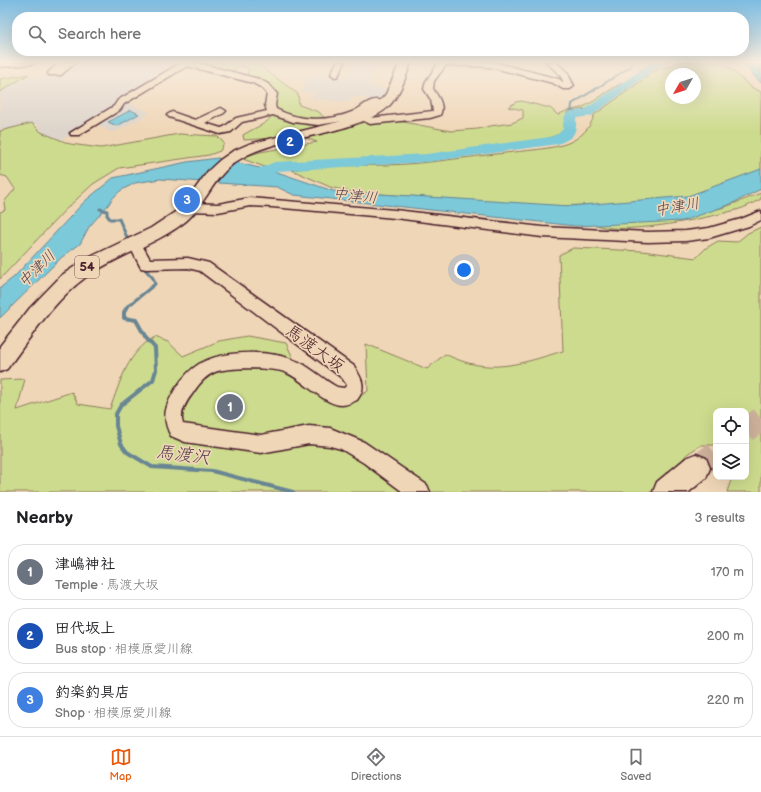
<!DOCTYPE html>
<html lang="en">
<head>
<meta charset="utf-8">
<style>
  :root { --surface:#fff; --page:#f6f6f6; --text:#202124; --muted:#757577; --line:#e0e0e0; --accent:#ea580c }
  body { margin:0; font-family:"Balsamiq Sans","Klee One",sans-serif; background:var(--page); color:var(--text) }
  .controls { position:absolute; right:12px; bottom:12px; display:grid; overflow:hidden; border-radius:8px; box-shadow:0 4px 16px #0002 }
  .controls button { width:36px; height:36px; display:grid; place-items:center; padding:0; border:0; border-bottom:1px solid var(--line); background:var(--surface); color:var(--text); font:20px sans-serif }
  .compass { position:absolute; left:665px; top:68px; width:36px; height:36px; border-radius:50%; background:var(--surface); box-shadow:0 4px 16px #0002; rotate:231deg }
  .you { position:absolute; left:464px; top:270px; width:14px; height:14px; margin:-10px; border:3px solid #fff; border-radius:50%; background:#1a73e8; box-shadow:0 0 0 6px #1a73e833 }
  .badge { display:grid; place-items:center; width:26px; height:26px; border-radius:50%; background:var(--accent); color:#fff; font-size:13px; font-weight:700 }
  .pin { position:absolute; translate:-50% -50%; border:2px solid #fff; box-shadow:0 1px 4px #0006 }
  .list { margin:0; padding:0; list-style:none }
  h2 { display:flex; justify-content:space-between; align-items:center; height:52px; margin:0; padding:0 16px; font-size:17px }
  h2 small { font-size:13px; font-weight:400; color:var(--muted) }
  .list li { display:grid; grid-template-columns:26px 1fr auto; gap:12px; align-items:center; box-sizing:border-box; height:56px; margin:0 8px 8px; padding:0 8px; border:1px solid var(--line); border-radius:16px }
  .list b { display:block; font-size:15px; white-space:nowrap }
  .list p { margin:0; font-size:13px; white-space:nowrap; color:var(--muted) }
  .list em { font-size:13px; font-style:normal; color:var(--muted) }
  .icon { flex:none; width:22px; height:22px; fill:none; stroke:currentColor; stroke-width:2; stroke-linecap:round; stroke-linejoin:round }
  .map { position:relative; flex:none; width:761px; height:492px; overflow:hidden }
  .search { position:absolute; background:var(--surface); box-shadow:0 4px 16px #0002; left:12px; right:12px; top:12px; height:44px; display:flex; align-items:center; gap:10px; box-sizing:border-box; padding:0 14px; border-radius:16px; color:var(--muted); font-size:15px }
  .sheet { height:244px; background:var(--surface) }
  nav { display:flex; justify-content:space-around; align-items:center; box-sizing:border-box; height:56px; border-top:1px solid var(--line); background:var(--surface); font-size:11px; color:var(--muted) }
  nav a { display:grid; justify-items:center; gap:2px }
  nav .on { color:var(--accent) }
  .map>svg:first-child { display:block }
  .built { fill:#ddd4cb }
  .green { fill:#cddb8e; stroke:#8c7d5c; fill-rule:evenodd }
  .water { fill:#7bc9d9; stroke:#678593 }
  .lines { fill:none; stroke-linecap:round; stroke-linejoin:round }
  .stream-far2 { stroke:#678593; stroke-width:2 }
  .stream-far1 { stroke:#678593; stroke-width:3 }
  .stream { stroke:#678593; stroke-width:4 }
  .river { fill:#7bc9d9; fill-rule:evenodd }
  .highway-tunnel { stroke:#ceb19b; stroke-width:24; stroke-dasharray:24 12; stroke-linecap:butt }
  .minor-casing { stroke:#4a1f2b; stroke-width:3 }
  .major-casing { stroke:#4a1f2b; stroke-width:3 }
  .highway-casing { stroke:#4a1f2b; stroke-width:3 }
  .minor { fill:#efd6b7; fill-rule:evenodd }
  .major { fill:#efd6b7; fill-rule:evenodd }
  .highway { fill:#efd6b7; fill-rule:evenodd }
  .labels { text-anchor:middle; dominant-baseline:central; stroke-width:3.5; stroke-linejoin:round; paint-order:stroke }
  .shield { fill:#efd6b7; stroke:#7c5655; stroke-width:1 }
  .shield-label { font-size:13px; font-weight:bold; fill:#4a1f2b }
  .water-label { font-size:15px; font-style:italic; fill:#54414e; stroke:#efd6b7 }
  .near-street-label { font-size:17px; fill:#4a1f2b; stroke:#efd6b7 }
  .near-water-label { font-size:18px; font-style:italic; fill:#54414e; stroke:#efd6b7 }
</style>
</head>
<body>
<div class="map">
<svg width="761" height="492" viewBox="0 0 761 492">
  <rect width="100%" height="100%" fill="#efd6b7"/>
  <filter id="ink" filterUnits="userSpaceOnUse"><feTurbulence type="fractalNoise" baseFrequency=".025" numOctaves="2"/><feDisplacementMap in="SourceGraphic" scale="8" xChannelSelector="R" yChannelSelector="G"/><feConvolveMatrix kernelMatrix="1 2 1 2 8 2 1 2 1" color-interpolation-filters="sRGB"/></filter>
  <g filter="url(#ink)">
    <path class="built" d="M75,62H175L178,65L126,97L114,101L118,104L115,107L61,140L36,132L41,126L34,125L0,135V87L34,76L36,78L47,75L55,77Z
      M355,62H376L369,82L374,87L392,89L384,98L367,101L365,97H351L350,102L312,99L314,93L302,92L308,74L349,78Z
      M125,101L150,113L117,131L111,132L98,125L96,122Z"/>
    <path class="green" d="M195,62H255L298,94L299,105L319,112L329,123L343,127L362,122L398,121L451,131L478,129L490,126L512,123L523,118V110L508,107L516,102L521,101L550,108L558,115C569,108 576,111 585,106C598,100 609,89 622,83L625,84L588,109L568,111L565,119L563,133L536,142L437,155L386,159L318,162L265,167L240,158L260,152L317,142L294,134L274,138L244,140L243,135C266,121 273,125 277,96L265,82L247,75L249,69L240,65L230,72Z
      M675,62H723L751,87L761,92V169L758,171L724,187L661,203L550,206L351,192L330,187L292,170C324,165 355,166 387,165C426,164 466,157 505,153C521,151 554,149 568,143C580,138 591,128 594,115L658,69L671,66ZM671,74H695V98H671Z
      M29,74L0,92V79Z
      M32,123L41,132L70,144L101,148L179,134L217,136L224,143L220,151L209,155L119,168L93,184L65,210L0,279V212L5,210L4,202L15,189L7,177L0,175V131Z
      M761,193V199C753,203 745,208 736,210C707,218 617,238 592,223L701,213L725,207Z
      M761,227V492H727L732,477H746V411H716V445H701L687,454L664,484L654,492H0V380L25,379L17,410L72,392L78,404L110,409C120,382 128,351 155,337L168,342L183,356L219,341L247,336L286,343L301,375L319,391L345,406L368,391L366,344L427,369L445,354C489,376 519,364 563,351L559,255L573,248L642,251L696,258L706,248L718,241L737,242L748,233Z"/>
    <path class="water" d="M741,62H758L761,65V83Z
      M131,110L139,114L117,126L108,122Z
      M218,158L280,173L333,191L570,206L688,196L761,169V189L731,204L683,221L576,226L322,198L294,195L277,187L160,179L135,183L120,191L112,199L109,204L89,227L80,244L62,257L0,318V288L14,277L85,201L113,178L187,162Z"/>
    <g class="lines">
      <path class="stream-far2" d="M571,115L572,104L630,67L633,62"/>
      <path class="stream-far1" d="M100,209L107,211V215L110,219H119L129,242
        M127,307L155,284L153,278L142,266"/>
      <path class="stream" d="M128,306L124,312V318L136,320L146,338L155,348L156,370L153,380L121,405L116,414V426L121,444L127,452L152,467L212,471L293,492"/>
      <path class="river" d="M653,62H668L654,70L591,116L576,118C577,134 573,138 558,144L427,162L277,171L255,180L250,178L248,175L250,172L275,162L427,154L550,137L558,134L563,129C564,111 566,111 584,110L646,66Z"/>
      <path class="highway-tunnel" d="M746,430L761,419
        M696,468L716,453"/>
      <g class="minor-casing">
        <path id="minor" d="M36,62L32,64L0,67V63Z
          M59,62H76L61,75H49L48,73Z
          M178,62H194L259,79L268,84L277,94L275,105L276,109C299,121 328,122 352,112C359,109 365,103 371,101C376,99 385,100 389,104L384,107L375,106L363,114L371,118L433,111L431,100L424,89L426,81L439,62H493L559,79L564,83L560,75L546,62H556L567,72L574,86L570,89H563L553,83L490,67L446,65L434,81L433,89C438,96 445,106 440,115L430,118L370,124L360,119L359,116L343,121L318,125L293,122L273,115L242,122L231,132L220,134L169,117L167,115L172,112L195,120L221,108L226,111L224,113L205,123L221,128L224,127L236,118L267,111L265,105L267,94L262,88L253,83L187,66L124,104L120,110L79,135H71L70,133L114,106L118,100L179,64Z
          M337,62H345L338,76L335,77L331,74Z
          M250,198L395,210L542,227L648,232L686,231L709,228L741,219L761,211V220L749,226L709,238L686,241L648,242L542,237L395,218L272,207L250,206L218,212L190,211L186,210L184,207L186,204L190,203L218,204Z
          M134,238L139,240L150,259L188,258L209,263L354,366C362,379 367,387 357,400C353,402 347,405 342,405C324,405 304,380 287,373C273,367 229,367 215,372C205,376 198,385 193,393C186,402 179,413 183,424L261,435L309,426L330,428L364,442L427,485L430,492H403L364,463L341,449L330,446L309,444L261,453L185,442L171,436C161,418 165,406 176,388C182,379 189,370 199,364C224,349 273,350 299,362C313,369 324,380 337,387L344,388L347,385L342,378L200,271L188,268L146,269L141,268L128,243L129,240Z"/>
      </g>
      <g class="major-casing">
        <path id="major" d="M400,62H411C406,77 400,94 389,106C380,115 367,120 355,124C320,137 266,141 237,161C213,177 206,204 186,221C156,245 117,255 86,277C53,301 31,337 7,369L0,372V346L30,308L62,275L86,259L151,228L175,212L185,203L208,171L220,160L233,151L249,144L338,122L371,108L381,100L386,94Z"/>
      </g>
      <g class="highway-casing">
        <path id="highway" d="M696,454L706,458L710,468L706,478L689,492H653L657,482L686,458Z"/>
      </g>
      <use href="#minor" class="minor"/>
      <use href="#major" class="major"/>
      <use href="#highway" class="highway"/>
    </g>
  </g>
  <linearGradient id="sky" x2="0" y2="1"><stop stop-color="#7cbce2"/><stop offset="0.47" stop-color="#f8eddf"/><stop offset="1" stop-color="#f8eddf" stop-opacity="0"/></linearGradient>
  <rect width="761" height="131" fill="url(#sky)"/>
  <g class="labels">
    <rect class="shield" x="75" y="256" width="24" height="22" rx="3"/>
    <g class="shield-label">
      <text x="87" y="267">54</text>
    </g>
    <g class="water-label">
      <text transform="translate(355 196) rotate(6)">中津川</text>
      <text transform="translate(677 207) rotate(-10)">中津川</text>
      <text transform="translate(37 269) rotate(-45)">中津川</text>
    </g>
    <g class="near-street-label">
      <text transform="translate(315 349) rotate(36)">馬渡大坂</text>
    </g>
    <g class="near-water-label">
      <text transform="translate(183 455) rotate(7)">馬渡沢</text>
    </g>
  </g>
</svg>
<div class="controls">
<button><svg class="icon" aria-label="locate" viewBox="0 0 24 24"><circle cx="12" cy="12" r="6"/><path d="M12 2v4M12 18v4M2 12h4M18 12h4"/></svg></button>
<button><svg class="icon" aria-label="layers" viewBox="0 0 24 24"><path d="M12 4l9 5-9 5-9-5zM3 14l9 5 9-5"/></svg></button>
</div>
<svg class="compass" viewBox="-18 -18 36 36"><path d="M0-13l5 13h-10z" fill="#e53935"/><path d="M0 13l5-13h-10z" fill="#757577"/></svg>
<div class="you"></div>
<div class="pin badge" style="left:230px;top:407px;background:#6b7280">1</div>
<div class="pin badge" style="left:290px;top:142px;background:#1a4fb4">2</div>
<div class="pin badge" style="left:187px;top:200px;background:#3f7fe0">3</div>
<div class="search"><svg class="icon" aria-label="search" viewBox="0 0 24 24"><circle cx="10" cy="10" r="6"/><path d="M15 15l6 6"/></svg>Search here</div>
</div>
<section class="sheet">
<h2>Nearby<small>3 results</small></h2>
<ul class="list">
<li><span class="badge" style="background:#6b7280">1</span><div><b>津嶋神社</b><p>Temple · 馬渡大坂</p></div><em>170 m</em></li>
<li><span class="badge" style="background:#1a4fb4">2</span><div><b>田代坂上</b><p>Bus stop · 相模原愛川線</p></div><em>200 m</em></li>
<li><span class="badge" style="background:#3f7fe0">3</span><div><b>釣楽釣具店</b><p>Shop · 相模原愛川線</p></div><em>220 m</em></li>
</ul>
</section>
<nav>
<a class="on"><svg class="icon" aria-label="map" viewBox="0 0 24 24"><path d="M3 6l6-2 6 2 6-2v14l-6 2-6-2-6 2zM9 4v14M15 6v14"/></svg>Map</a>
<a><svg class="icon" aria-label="directions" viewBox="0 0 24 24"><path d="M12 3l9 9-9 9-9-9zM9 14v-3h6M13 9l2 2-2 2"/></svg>Directions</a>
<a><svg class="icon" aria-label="saved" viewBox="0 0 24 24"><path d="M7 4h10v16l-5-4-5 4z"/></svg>Saved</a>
</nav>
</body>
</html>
